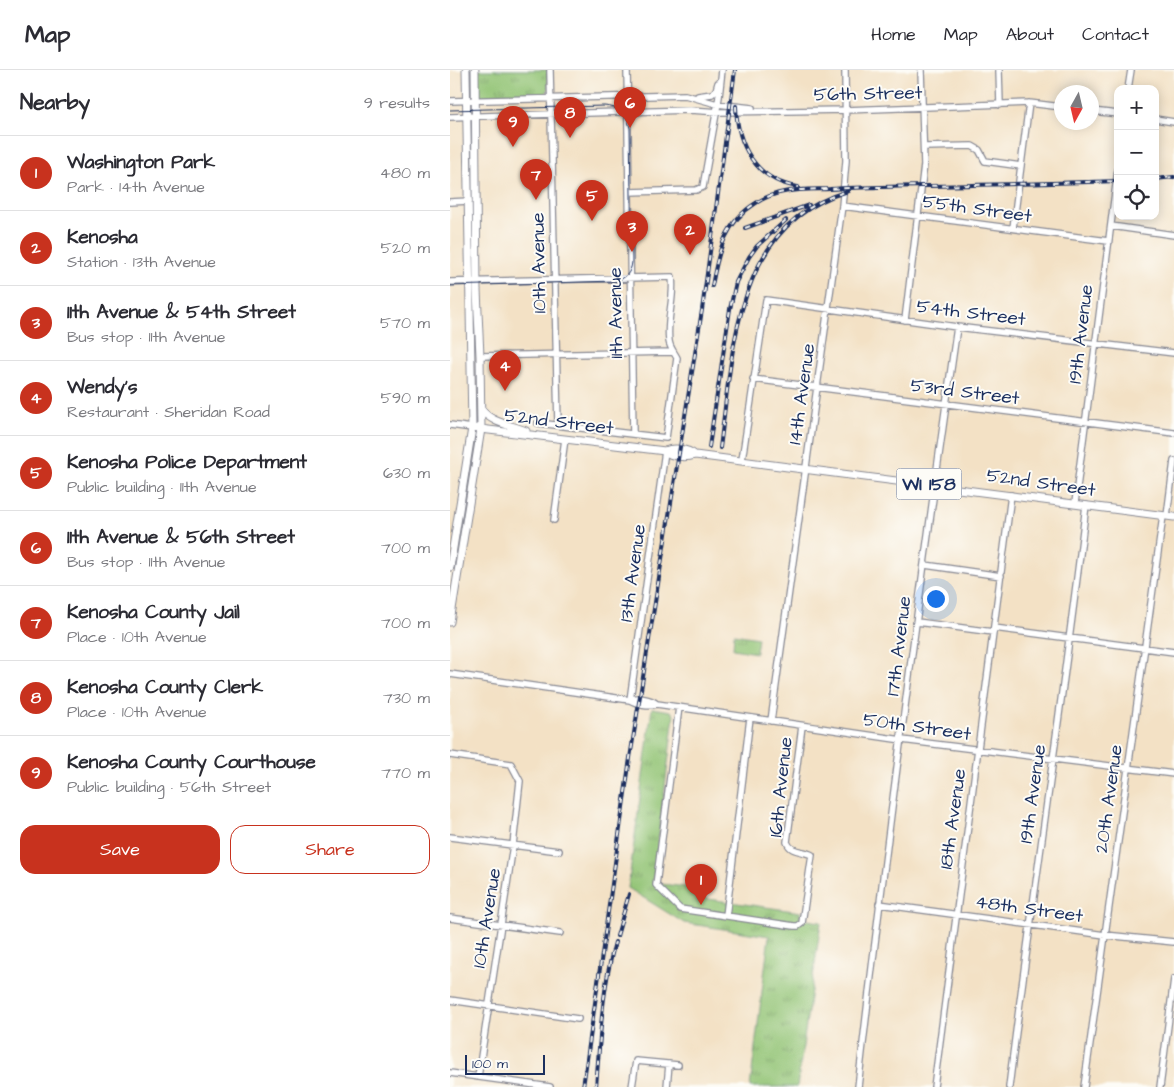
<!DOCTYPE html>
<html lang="en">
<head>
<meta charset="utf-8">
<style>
  :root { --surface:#fff; --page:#f2f2f3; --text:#2b2b33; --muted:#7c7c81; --line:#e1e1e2; --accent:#c8321e }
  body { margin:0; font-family:"Architects Daughter",sans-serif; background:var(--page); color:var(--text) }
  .controls { position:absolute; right:15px; top:15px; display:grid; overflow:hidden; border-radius:10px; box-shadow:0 2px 12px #0003 }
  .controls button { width:45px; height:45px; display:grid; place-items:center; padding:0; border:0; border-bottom:1px solid var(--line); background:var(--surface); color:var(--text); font:25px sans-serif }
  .compass { position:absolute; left:604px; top:15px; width:45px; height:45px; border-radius:50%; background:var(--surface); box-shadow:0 2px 12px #0003; rotate:188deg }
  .scale { position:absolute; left:15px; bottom:12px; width:80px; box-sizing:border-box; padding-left:5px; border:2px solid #1b2f5e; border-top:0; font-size:14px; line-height:18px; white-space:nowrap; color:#1b2f5e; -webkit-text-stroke:4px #fdfcf7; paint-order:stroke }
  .you { position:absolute; left:485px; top:528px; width:18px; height:18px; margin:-12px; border:4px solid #fff; border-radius:50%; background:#1a73e8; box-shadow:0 0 0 8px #1a73e833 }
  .badge { display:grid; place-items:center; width:32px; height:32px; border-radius:50%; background:var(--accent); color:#fff; font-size:16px; font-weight:700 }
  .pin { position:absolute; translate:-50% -41px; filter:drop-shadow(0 1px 2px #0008) }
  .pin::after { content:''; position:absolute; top:26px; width:18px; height:15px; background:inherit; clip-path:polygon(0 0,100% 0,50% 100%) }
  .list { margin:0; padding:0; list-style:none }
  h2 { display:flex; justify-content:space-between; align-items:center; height:65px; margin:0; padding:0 20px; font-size:21px }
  h2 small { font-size:16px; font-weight:400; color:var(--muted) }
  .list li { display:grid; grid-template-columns:32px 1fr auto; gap:15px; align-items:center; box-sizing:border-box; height:75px; padding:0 20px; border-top:1px solid var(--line) }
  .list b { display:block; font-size:19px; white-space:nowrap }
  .list p { margin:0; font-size:16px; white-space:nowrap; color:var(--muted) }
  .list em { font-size:16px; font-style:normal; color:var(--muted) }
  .actions { display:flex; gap:10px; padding:15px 20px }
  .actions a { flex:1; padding:11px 0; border:1px solid var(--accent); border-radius:15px; text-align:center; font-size:18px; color:var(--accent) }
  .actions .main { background:var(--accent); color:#fff }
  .icon { flex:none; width:28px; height:28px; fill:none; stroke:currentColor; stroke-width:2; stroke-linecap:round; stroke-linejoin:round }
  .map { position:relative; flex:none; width:724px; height:1017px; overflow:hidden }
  header { display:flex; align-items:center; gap:30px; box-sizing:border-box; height:70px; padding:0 25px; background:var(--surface); border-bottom:1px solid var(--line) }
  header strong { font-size:24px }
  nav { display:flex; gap:28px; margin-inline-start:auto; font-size:18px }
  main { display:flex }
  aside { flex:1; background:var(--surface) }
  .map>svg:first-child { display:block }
  .grass { fill:url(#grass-tufts); stroke:#567968 }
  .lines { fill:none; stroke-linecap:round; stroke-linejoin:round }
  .minor-casing { stroke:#878892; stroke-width:8 }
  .major-casing { stroke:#878892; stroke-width:9 }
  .minor { stroke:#fff; stroke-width:5.5 }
  .major { stroke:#fff; stroke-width:7 }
  .tram { stroke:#1b2f5e; stroke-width:1 }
  .rail-casing { stroke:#1b2f5e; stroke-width:4 }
  .rail { stroke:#fdfcf7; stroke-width:2; stroke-dasharray:5.5; stroke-linecap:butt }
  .labels { text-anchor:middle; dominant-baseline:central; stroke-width:4; stroke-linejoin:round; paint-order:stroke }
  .shield { fill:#fdfcf7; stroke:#5f6c8c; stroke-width:1 }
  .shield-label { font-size:18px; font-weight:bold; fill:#1b2f5e }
  .street-label { font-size:19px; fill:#1b2f5e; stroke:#fdfcf7 }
</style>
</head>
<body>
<header>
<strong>Map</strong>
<nav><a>Home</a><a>Map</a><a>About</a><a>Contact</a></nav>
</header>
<main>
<aside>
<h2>Nearby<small>9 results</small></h2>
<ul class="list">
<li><span class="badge">1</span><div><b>Washington Park</b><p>Park · 14th Avenue</p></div><em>480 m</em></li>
<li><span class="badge">2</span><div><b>Kenosha</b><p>Station · 13th Avenue</p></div><em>520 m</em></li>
<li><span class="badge">3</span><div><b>11th Avenue &amp; 54th Street</b><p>Bus stop · 11th Avenue</p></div><em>570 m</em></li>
<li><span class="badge">4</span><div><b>Wendy's</b><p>Restaurant · Sheridan Road</p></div><em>590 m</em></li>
<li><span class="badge">5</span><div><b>Kenosha Police Department</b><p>Public building · 11th Avenue</p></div><em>630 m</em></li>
<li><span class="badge">6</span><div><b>11th Avenue &amp; 56th Street</b><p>Bus stop · 11th Avenue</p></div><em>700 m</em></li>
<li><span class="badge">7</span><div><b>Kenosha County Jail</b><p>Place · 10th Avenue</p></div><em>700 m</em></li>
<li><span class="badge">8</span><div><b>Kenosha County Clerk</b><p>Place · 10th Avenue</p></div><em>730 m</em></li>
<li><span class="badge">9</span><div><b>Kenosha County Courthouse</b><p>Public building · 56th Street</p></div><em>770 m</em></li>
</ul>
<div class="actions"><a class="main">Save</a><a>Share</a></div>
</aside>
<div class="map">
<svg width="724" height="1017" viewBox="0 0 724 1017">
  <defs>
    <pattern id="grass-tufts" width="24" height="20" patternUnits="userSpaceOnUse" patternTransform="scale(1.25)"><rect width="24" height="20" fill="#91c373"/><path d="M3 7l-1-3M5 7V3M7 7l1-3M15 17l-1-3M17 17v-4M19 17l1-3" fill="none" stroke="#769f62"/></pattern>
  </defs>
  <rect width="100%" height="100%" fill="#fdfcf7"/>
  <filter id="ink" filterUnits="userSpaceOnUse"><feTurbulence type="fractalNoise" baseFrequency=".02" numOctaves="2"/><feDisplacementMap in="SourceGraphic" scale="10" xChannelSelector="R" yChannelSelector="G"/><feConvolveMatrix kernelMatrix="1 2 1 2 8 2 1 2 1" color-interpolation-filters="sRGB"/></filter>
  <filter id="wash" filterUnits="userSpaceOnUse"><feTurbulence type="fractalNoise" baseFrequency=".0096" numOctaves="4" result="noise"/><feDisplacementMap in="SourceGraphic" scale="20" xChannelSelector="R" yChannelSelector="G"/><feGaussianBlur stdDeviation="1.12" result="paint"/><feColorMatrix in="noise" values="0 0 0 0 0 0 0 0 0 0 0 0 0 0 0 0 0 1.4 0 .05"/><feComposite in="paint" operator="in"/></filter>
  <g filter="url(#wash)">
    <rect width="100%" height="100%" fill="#f3e1c5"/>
    <path class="grass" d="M27,0H98V21L94,25L30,27L27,23Z
      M284,564L308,568L306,583L283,579Z
      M202,638L221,641L224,645L203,813L245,818L244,827L351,842L350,849L371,852L347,1017H300L319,866L234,853L178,818Z"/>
  </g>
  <g filter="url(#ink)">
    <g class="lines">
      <g class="minor-casing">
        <path id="minor" d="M100,0L108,355
          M177,0L183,364
          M549,0L550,35
          M678,19L681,0
          M248,26L262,24L266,20L268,13
          M0,31L235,25L267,34L302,38
          M642,41L668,44
          M0,47L240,40L270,42L396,40L579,33L612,37
          M705,49L724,52
          M474,77L522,76L529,80L535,91L571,96
          M179,122L246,120L253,117L269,27L272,0
          M0,132L19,131
          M392,136L658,171
          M661,156L724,165
          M563,158L579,33
          M0,212L222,207C225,228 216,249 219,271C220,278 224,282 227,288L216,368L88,353
          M455,250L474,95L471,0
          M30,286L222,282
          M303,309L724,363
          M0,355L22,358
          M292,390L316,230L507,257L724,283
          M625,433L668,99
          M717,446L724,391
          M104,450L115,369
          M475,495L551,506
          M467,552L543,562
          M544,558L724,582
          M0,604L180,630C186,634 199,636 207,634L452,670L724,704
          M180,630L215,381
          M180,630C187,626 201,629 207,634
          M229,637L206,815L230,839L344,856H348L352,853L362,785C353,780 341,783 337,772L352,656
          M321,651L392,136L396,91L395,0
          M0,685L61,694L70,711L63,775L28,1007
          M0,767L109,781
          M429,834L655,865L724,872
          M276,846L300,648
          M0,848L110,863
          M0,930L128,949
          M0,1003L100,1017
          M182,1017L186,991L228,995
          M217,1017L219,994
          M408,1017C437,763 471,510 507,257
          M484,1017L561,425
          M559,1017C583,823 613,630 636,435
          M634,1017L713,446
          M710,1017L724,909"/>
      </g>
      <g class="major-casing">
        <path id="major" d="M31,339C41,353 61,355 76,361
          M22,358L215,381C224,377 237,379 245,385L724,447
          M215,381C222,387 236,388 245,385
          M0,497L22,358L16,0
          M0,552L31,359L30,286L27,220L25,0"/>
      </g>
      <use href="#minor" class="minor"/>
      <use href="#major" class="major"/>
      <path class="tram" d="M0,40L154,36C169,37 177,43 180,58L182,192C181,203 175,209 165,211L0,216"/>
      <g class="rail-casing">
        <path id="rail" d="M286,36C287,75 306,111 348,117
          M705,109L724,107
          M295,158L359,135
          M262,216C268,182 275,152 306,133C329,118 354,120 380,119C410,117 440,117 471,116C536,115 602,113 668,111
          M259,377L280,239L286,212L299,187L307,176L336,150
          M270,378C283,282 284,154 398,121
          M167,866L179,824
          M133,1017L180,688L252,240L285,0
          M146,1017C150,969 152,919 165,872"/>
      </g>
      <use href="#rail" class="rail"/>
    </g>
  </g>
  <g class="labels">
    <rect class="shield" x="446.5" y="398.5" width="65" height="31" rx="4"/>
    <g class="shield-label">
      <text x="479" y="414">WI 158</text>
    </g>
    <g class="street-label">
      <text transform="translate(418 24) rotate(-1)">56th Street</text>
      <text transform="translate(527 139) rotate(8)">55th Street</text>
      <text transform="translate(89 193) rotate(-91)">10th Avenue</text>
      <text transform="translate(166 243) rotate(-91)">11th Avenue</text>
      <text transform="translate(521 243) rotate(7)">54th Street</text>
      <text transform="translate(631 264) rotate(-83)">19th Avenue</text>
      <text transform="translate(515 322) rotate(7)">53rd Street</text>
      <text transform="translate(352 324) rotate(-82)">14th Avenue</text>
      <text transform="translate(109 352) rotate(7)">52nd Street</text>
      <text transform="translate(591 413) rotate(8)">52nd Street</text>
      <text transform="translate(183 503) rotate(-82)">13th Avenue</text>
      <text transform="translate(449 576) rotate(-83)">17th Avenue</text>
      <text transform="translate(467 657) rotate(8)">50th Street</text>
      <text transform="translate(331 717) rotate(-84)">16th Avenue</text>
      <text transform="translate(583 724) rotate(-82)">19th Avenue</text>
      <text transform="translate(659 729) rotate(-82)">20th Avenue</text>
      <text transform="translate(503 749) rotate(-82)">18th Avenue</text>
      <text transform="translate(579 839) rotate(8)">48th Street</text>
      <text transform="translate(37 848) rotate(-81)">10th Avenue</text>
    </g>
  </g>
</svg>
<div class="controls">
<button>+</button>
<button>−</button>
<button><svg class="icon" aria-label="locate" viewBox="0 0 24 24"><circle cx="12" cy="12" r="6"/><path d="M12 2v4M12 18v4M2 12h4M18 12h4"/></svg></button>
</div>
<svg class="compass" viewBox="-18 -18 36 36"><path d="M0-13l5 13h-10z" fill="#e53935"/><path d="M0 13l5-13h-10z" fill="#7c7c81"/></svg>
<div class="scale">100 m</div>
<div class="you"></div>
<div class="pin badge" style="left:251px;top:835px">1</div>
<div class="pin badge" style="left:240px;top:185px">2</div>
<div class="pin badge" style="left:182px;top:182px">3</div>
<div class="pin badge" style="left:55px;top:321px">4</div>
<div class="pin badge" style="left:142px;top:151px">5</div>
<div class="pin badge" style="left:180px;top:58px">6</div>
<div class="pin badge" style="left:86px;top:130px">7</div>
<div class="pin badge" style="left:120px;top:68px">8</div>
<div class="pin badge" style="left:63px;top:77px">9</div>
</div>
</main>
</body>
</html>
